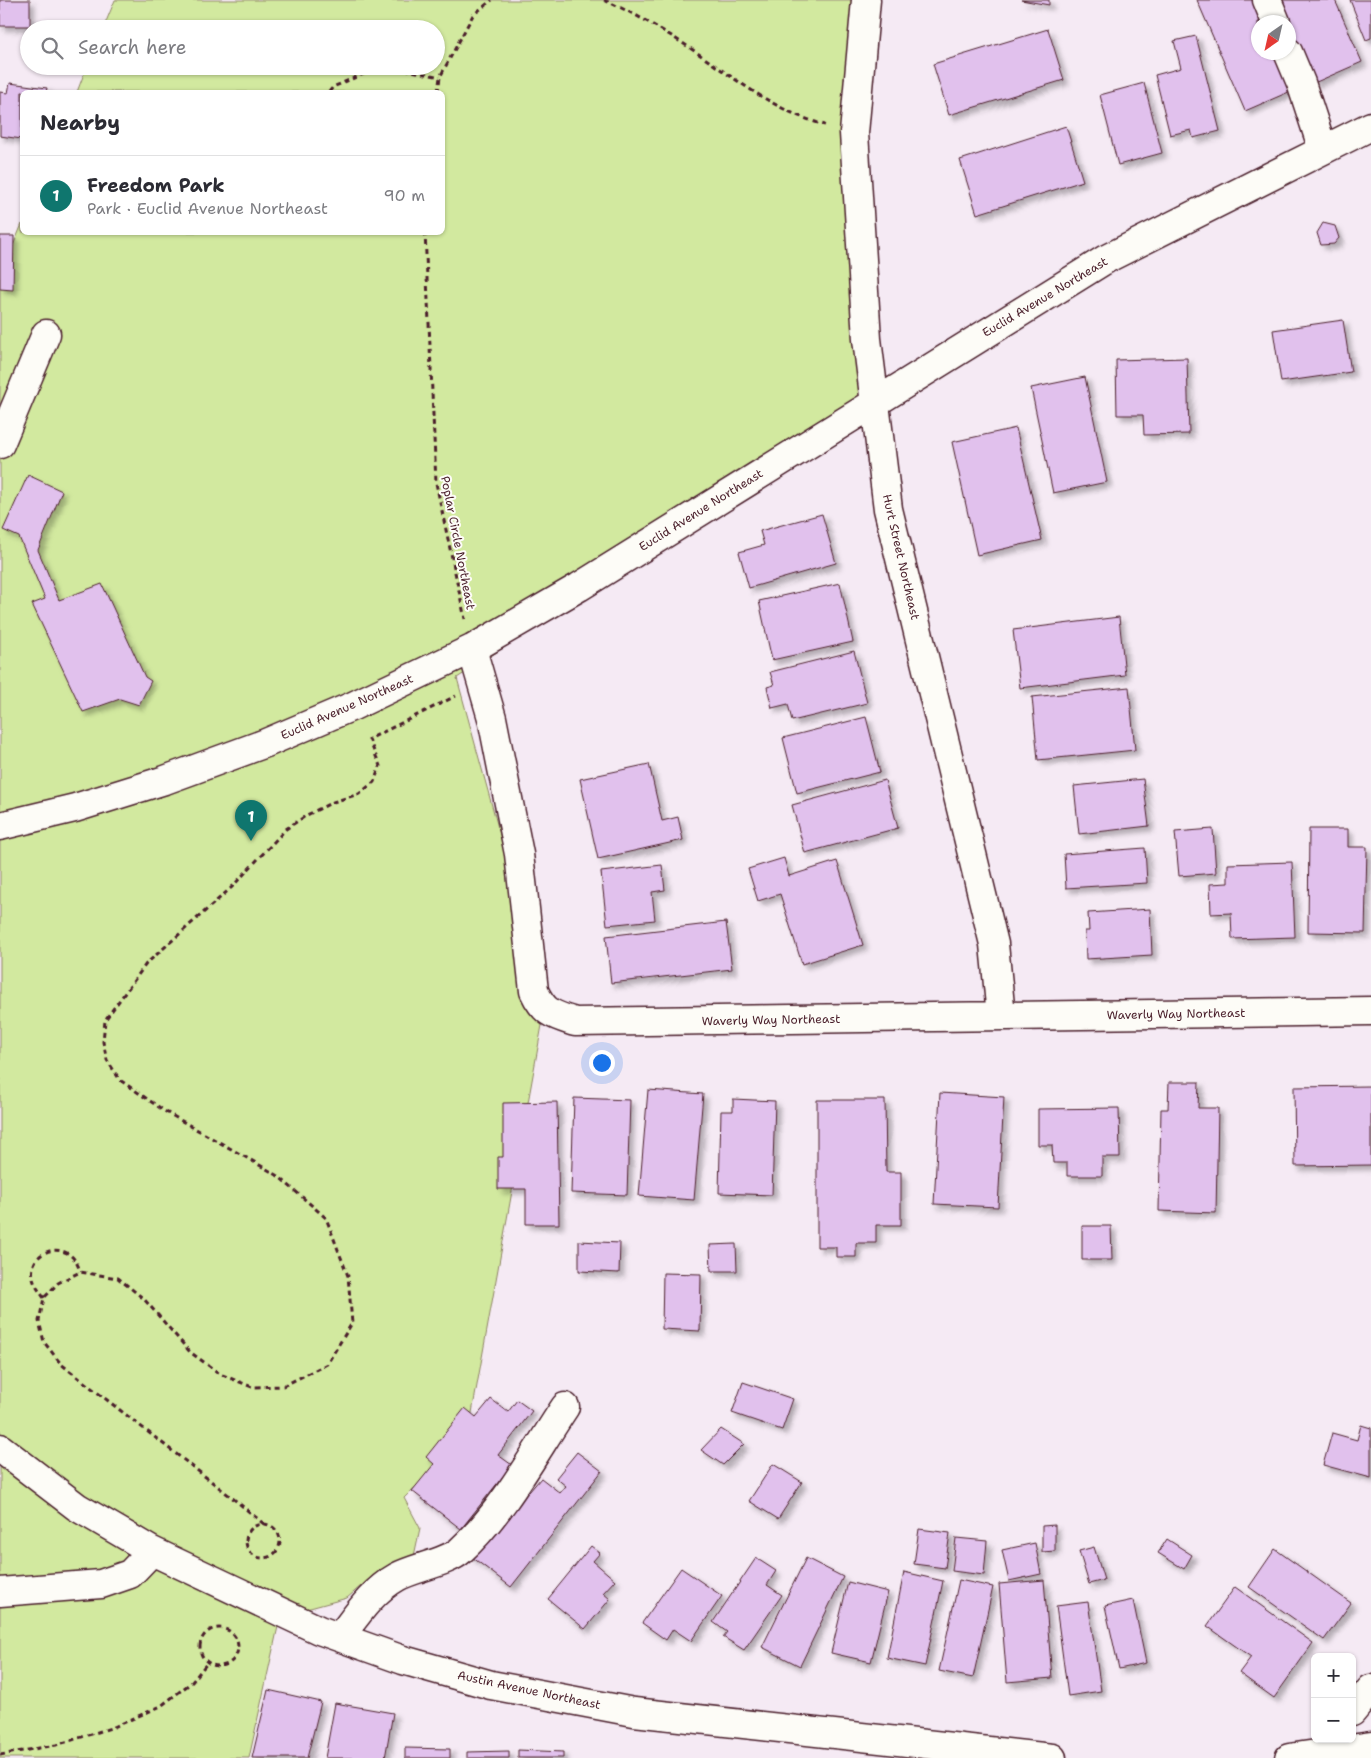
<!DOCTYPE html>
<html lang="en">
<head>
<meta charset="utf-8">
<style>
  :root { --surface:#fff; --page:#f7f7f7; --text:#2b2b33; --muted:#7c7c81; --line:#e1e1e2; --accent:#0f766e }
  body { margin:0; font-family:"Shantell Sans",sans-serif; background:var(--page); color:var(--text) }
  .controls { position:absolute; right:15px; bottom:15px; display:grid; overflow:hidden; border-radius:8px; box-shadow:0 1px 4px #0004 }
  .controls button { width:45px; height:45px; display:grid; place-items:center; padding:0; border:0; border-bottom:1px solid var(--line); background:var(--surface); color:var(--text); font:25px sans-serif }
  .compass { position:absolute; left:1251px; top:15px; width:45px; height:45px; border-radius:50%; background:var(--surface); box-shadow:0 1px 4px #0004; rotate:214deg }
  .you { position:absolute; left:601px; top:1062px; width:18px; height:18px; margin:-12px; border:4px solid #fff; border-radius:50%; background:#1a73e8; box-shadow:0 0 0 8px #1a73e833 }
  .badge { display:grid; place-items:center; width:32px; height:32px; border-radius:50%; background:var(--accent); color:#fff; font-size:16px; font-weight:700 }
  .pin { position:absolute; translate:-50% -41px; filter:drop-shadow(0 1px 2px #0008) }
  .pin::after { content:''; position:absolute; top:26px; width:18px; height:15px; background:inherit; clip-path:polygon(0 0,100% 0,50% 100%) }
  .list { margin:0; padding:0; list-style:none }
  h2 { display:flex; justify-content:space-between; align-items:center; height:65px; margin:0; padding:0 20px; font-size:21px }
  h2 small { font-size:16px; font-weight:400; color:var(--muted) }
  .list li { display:grid; grid-template-columns:32px 1fr auto; gap:15px; align-items:center; box-sizing:border-box; height:80px; padding:0 20px; border-top:1px solid var(--line) }
  .list b { display:block; font-size:19px; white-space:nowrap }
  .list p { margin:0; font-size:16px; white-space:nowrap; color:var(--muted) }
  .list em { font-size:16px; font-style:normal; color:var(--muted) }
  .icon { flex:none; width:28px; height:28px; fill:none; stroke:currentColor; stroke-width:2; stroke-linecap:round; stroke-linejoin:round }
  .map { position:relative; flex:none; width:1371px; height:1758px; overflow:hidden }
  .search { position:absolute; background:var(--surface); box-shadow:0 1px 4px #0004; left:20px; top:20px; width:425px; height:55px; display:flex; align-items:center; gap:12px; box-sizing:border-box; padding:0 18px; border-radius:28px; color:var(--muted); font-size:19px }
  .panel { position:absolute; background:var(--surface); box-shadow:0 1px 4px #0004; left:20px; top:90px; width:425px; height:145px; border-radius:8px }
  .map>svg:first-child { display:block }
  .green { fill:#d2e99f; stroke:#8e8465 }
  .building { fill:#e1c1ed; stroke:#4a1f2b; filter:url(#shadow) }
  .lines { fill:none; stroke-linecap:round; stroke-linejoin:round }
  .minor-casing { stroke:#4a1f2b; stroke-width:31 }
  .path { stroke:#4a1f2b; stroke-width:3; stroke-dasharray:5 4; stroke-linecap:butt }
  .minor { stroke:#fdfcf7; stroke-width:28 }
  .labels { text-anchor:middle; dominant-baseline:central; stroke-width:4; stroke-linejoin:round; paint-order:stroke }
  .street-label { font-size:12px; fill:#4a1f2b; stroke:#fdfcf7 }
</style>
</head>
<body>
<div class="map">
<svg width="1371" height="1758" viewBox="0 0 1371 1758">
  <defs>
    <filter id="shadow"><feDropShadow dx="4.5" dy="4.5" stdDeviation="2.5" flood-color="#0004"/></filter>
  </defs>
  <rect width="100%" height="100%" fill="#f5eaf4"/>
  <filter id="ink" filterUnits="userSpaceOnUse"><feTurbulence type="fractalNoise" baseFrequency=".02" numOctaves="2"/><feDisplacementMap in="SourceGraphic" scale="10" xChannelSelector="R" yChannelSelector="G"/><feConvolveMatrix kernelMatrix="1 2 1 2 8 2 1 2 1" color-interpolation-filters="sRGB"/></filter>
  <g filter="url(#ink)">
    <path class="green" d="M115,0H878L855,106L880,402L457,678L546,1003L468,1435L404,1498L420,1528L414,1556L375,1574L347,1598L288,1614L279,1622L249,1758H0V278L22,224V232H442V92H77L87,66H436V29H103Z"/>
    <path class="building" d="M0,0H30V26H0Z
      M1021,0H1049V5Z
      M1197,0H1260L1270,22H1258V52H1282L1298,88L1245,111Z
      M1278,0H1335L1362,62L1314,83Z
      M1350,0H1371V38L1366,40Z
      M1048,29L1064,80L949,115L933,64Z
      M1196,36L1220,131L1193,138L1191,130L1170,135L1155,75L1181,68L1174,41Z
      M10,83L47,88L46,92H22V139L0,136V92L8,93Z
      M1144,83L1162,153L1118,165L1100,95Z
      M1066,126L1083,181L977,214L960,160Z
      M1323,223L1335,226L1339,238L1334,244L1321,245L1317,233Z
      M0,236H14L13,290L0,289Z
      M1343,320L1351,372L1281,382L1273,330Z
      M1187,358L1189,434L1144,435L1143,415H1117L1116,360Z
      M1085,377L1107,482L1053,493L1031,388Z
      M1016,428L1042,540L977,555L952,442Z
      M28,475L62,491L38,550L59,600L102,584L145,677L151,681L139,705L120,699L83,712L32,604L45,599L19,537L3,530Z
      M822,514L836,563L749,588L739,552L764,545L760,531Z
      M840,583L853,642L772,660L759,601Z
      M1119,617L1125,675L1020,688L1013,630Z
      M854,651L867,703L792,721L788,704L772,708L767,687L774,685L770,672Z
      M1129,687L1135,750L1038,760L1032,697Z
      M866,717L880,772L797,793L783,738Z
      M649,764L662,821L678,817L683,840L598,859L580,779Z
      M1143,779L1149,826L1079,834L1074,786Z
      M885,780L898,828L805,853L792,805Z
      M1213,829L1216,873L1179,876L1175,832Z
      M1309,829H1348V847H1367L1365,933L1308,932Z
      M1145,848L1147,883L1066,888L1064,854Z
      M784,858L789,876L837,861L863,945L802,964L780,894L758,901L748,869Z
      M1292,862L1295,937L1232,939L1231,913L1211,914L1210,884L1228,883V864Z
      M662,865L665,890L652,892L655,920L607,925L601,872Z
      M1150,909L1152,955L1086,959L1085,931H1089L1088,913Z
      M726,922L732,969L611,983L606,936Z
      M1169,1082H1199L1198,1108H1218L1216,1213L1159,1211L1161,1109H1168Z
      M1371,1086V1165L1295,1166L1294,1087Z
      M648,1090L703,1094L694,1200L639,1196Z
      M940,1093L1004,1097L998,1207L934,1204Z
      M574,1098L630,1100L627,1195L571,1193Z
      M733,1099L775,1101L772,1195L719,1193L721,1111H733Z
      M817,1100H885L886,1172H901V1225H876V1243H856V1257H836V1247H817Z
      M557,1102L559,1224H526V1189H498V1157H503V1103Z
      M1119,1108L1120,1157H1102V1176H1067V1163H1053L1052,1145H1038V1109Z
      M1082,1226H1111L1112,1260H1082Z
      M579,1241L620,1243L619,1273L579,1271Z
      M736,1244L737,1271H711L710,1245Z
      M663,1273L701,1274L700,1331L662,1329Z
      M743,1382L793,1399L782,1430L732,1413Z
      M491,1399L508,1412L517,1400L532,1411L498,1455L512,1465L461,1529L412,1491L434,1464L426,1457L465,1408L476,1417Z
      M1361,1425L1371,1428V1478L1323,1465L1332,1433L1357,1440Z
      M721,1429L744,1444L723,1465L701,1450Z
      M577,1452L602,1471L511,1587L468,1554L522,1486L529,1492L541,1478L560,1493L566,1486L556,1478Z
      M773,1464L802,1482L778,1519L749,1501Z
      M1055,1525V1551L1042,1552V1526Z
      M919,1529L950,1533L945,1568L914,1564Z
      M956,1538L987,1541L984,1575L952,1571Z
      M1167,1539L1192,1555L1184,1569L1158,1553Z
      M1035,1543L1041,1574L1009,1581L1002,1550Z
      M591,1546L600,1553L593,1561L615,1580L603,1593L610,1599L585,1629L548,1599Z
      M1094,1547L1104,1580L1089,1584L1079,1551Z
      M1275,1549L1351,1603L1324,1640L1249,1587Z
      M756,1558L776,1571L767,1585L782,1595L744,1650L723,1637L727,1632L713,1622Z
      M806,1558L843,1577L800,1666L762,1647Z
      M681,1568L722,1596L691,1641L673,1629L666,1640L642,1623Z
      M904,1572L943,1581L925,1666L887,1658Z
      M959,1580L993,1587L973,1678L939,1671Z
      M1044,1580L1052,1678L1007,1682L999,1584Z
      M848,1582L888,1592L871,1662L831,1653Z
      M1235,1587L1313,1643L1274,1698L1239,1673L1251,1657L1207,1626Z
      M1133,1600L1146,1663L1119,1669L1105,1606Z
      M1088,1602L1101,1691L1068,1696L1056,1606Z
      M268,1690L321,1702L307,1758H252Z
      M335,1703L393,1713L385,1758H325Z
      M405,1748L450,1749V1758H405Z
      M518,1750L563,1752V1758H518Z
      M509,1751V1758H467V1752Z"/>
    <g class="lines">
      <g class="minor-casing">
        <path id="minor" d="M866,0L854,133L867,339L888,509L994,944L1001,1016
          M1267,0L1276,22
          M1288,52L1301,83L1323,150
          M0,444L46,334
          M472,649L492,718L519,854L534,991C544,1013 553,1015 575,1022L1371,1011
          M0,826L75,808L165,780L266,743L353,706L472,649L579,587L1106,259L1371,126
          M0,1448L77,1507L152,1551L319,1630L403,1660L491,1685L634,1712L1052,1758
          M0,1592L101,1584L130,1574L152,1551
          M340,1637C356,1616 372,1591 397,1577C413,1568 448,1562 460,1551C503,1512 533,1455 565,1407
          M1352,1712L1371,1689
          M1289,1758L1371,1746"/>
      </g>
      <path class="path" d="M604,0C634,13 663,30 690,48C733,77 774,111 825,125
        M329,92L333,87L368,72L408,70L440,77
        M438,92L440,77L473,15L492,0
        M425,232L436,483L465,619
        M44,1298C40,1292 34,1285 33,1278C27,1248 72,1237 80,1272
        M264,1524L230,1496L61,1364L44,1342L39,1321L44,1298L58,1283L80,1272L118,1278L144,1299L190,1352L220,1374L252,1387L283,1386L327,1364L352,1323L348,1276L326,1218L277,1175L166,1112L120,1080L107,1060L103,1042L105,1020L146,964L231,888L286,829L307,815L333,802L359,794L374,782L380,766L369,739L456,696
        M246 1541a17 17 0 1 1 34 0a17 17 0 1 1-34 0Z
        M200 1647a19 19 0 1 1 38 0a19 19 0 1 1-38 0Z
        M0,1755L56,1745L114,1727L161,1706L192,1682L207,1663"/>
      <use href="#minor" class="minor"/>
    </g>
  </g>
  <g class="labels">
    <g class="street-label">
      <text transform="translate(1045 297) rotate(-31)">Euclid Avenue Northeast</text>
      <text transform="translate(701 510) rotate(-32)">Euclid Avenue Northeast</text>
      <text transform="translate(458 543) rotate(79)">Poplar Circle Northeast</text>
      <text transform="translate(901 557) rotate(77)">Hurt Street Northeast</text>
      <text transform="translate(347 707) rotate(-24)">Euclid Avenue Northeast</text>
      <text transform="translate(1176 1014) rotate(-1)">Waverly Way Northeast</text>
      <text transform="translate(771 1020) rotate(-1)">Waverly Way Northeast</text>
      <text transform="translate(529 1690) rotate(12)">Austin Avenue Northeast</text>
    </g>
  </g>
</svg>
<div class="controls">
<button>+</button>
<button>−</button>
</div>
<svg class="compass" viewBox="-18 -18 36 36"><path d="M0-13l5 13h-10z" fill="#e53935"/><path d="M0 13l5-13h-10z" fill="#7c7c81"/></svg>
<div class="you"></div>
<div class="pin badge" style="left:251px;top:841px">1</div>
<div class="search"><svg class="icon" aria-label="search" viewBox="0 0 24 24"><circle cx="10" cy="10" r="6"/><path d="M15 15l6 6"/></svg>Search here</div>
<section class="panel">
<h2>Nearby<small></small></h2>
<ul class="list">
<li><span class="badge">1</span><div><b>Freedom Park</b><p>Park · Euclid Avenue Northeast</p></div><em>90 m</em></li>
</ul>
</section>
</div>
</body>
</html>
